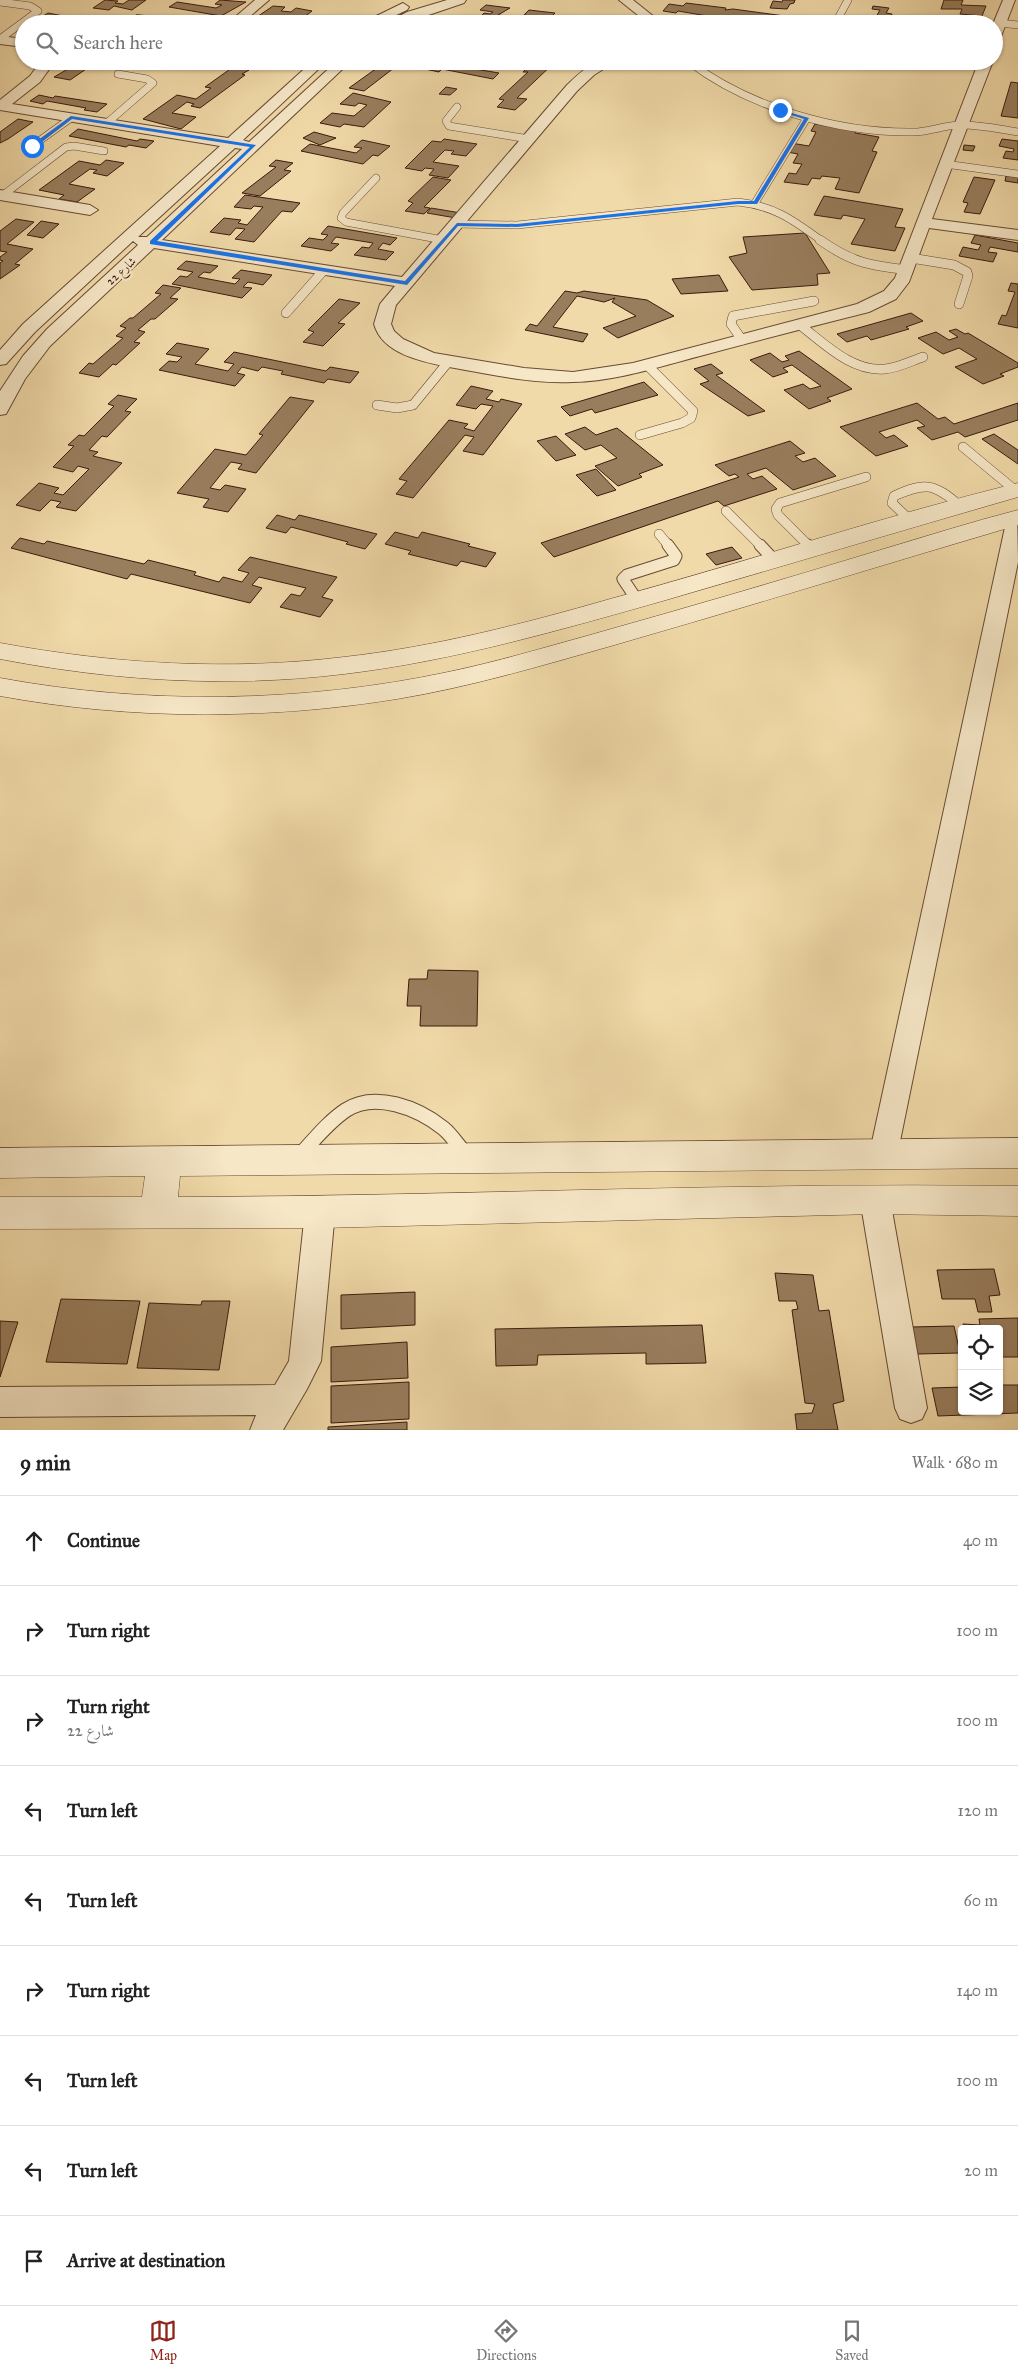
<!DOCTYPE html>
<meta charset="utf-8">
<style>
:root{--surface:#fff;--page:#f2f2f2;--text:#222;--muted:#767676;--line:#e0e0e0;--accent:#8f2418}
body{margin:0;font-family:"IM FELL Great Primer",Amiri,serif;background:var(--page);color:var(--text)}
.controls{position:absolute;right:15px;bottom:15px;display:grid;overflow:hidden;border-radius:5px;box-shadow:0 1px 4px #0004}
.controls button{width:45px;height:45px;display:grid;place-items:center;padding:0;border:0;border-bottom:1px solid var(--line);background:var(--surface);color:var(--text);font:25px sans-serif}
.stop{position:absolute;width:15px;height:15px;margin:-11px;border:4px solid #1a73e8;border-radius:50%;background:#fff}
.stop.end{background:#1a73e8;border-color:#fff;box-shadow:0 1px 5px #0008}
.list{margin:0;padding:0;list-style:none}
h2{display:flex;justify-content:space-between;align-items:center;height:65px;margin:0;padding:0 20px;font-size:21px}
h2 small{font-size:16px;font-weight:400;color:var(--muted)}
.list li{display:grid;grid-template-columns:32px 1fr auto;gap:15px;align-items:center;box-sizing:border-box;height:90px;padding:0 20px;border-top:1px solid var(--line)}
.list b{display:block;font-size:19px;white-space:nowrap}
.list p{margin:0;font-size:16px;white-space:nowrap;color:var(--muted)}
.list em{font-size:16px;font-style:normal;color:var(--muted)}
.icon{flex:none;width:28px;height:28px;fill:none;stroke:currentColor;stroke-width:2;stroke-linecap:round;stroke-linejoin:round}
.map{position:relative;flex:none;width:1018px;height:1430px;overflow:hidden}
.search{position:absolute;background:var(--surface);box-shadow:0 1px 4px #0004;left:15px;right:15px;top:15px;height:55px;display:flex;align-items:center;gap:12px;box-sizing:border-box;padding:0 18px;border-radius:28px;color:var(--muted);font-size:19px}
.sheet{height:875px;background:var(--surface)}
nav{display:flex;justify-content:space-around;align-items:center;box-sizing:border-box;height:70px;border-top:1px solid var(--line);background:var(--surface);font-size:14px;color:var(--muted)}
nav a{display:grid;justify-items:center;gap:2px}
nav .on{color:var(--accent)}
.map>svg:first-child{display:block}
.building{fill:#997e5e;stroke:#3a1a0d}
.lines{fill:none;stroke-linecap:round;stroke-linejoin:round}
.service-far3-casing{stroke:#684a34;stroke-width:8}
.service-far2-casing{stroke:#684a34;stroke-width:10}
.service-far1-casing{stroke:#684a34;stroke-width:13}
.service-casing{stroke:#684a34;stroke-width:16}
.minor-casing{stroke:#684a34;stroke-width:2}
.tertiary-casing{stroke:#684a34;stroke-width:1}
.service-far3{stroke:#f6e7c7;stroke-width:7}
.service-far2{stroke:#f6e7c7;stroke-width:9}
.service-far1{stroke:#f6e7c7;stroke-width:11}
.service{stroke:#f6e7c7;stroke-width:14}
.minor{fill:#f6e7c7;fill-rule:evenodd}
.tertiary{fill:#f6e7c7;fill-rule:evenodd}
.route{fill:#1a73e8}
.labels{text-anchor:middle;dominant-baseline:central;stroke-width:4.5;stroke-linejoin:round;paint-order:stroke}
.far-street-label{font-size:12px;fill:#3a1a0d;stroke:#f6e7c7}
</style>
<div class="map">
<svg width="1018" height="1430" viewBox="0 0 1018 1430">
<rect width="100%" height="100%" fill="#f1daa9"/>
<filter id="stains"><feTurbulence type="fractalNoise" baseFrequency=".004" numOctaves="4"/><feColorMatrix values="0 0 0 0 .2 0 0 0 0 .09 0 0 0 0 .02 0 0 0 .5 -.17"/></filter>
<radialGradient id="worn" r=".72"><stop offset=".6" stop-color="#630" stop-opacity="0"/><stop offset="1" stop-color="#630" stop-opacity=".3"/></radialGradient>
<path class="building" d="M105,0L118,1L115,3L123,4L129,0H146L132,10L114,6L109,10L93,8Z
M220,0L246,2L221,16L169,7L177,2L216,8L222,5L215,4Z
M783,0H795L794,3L790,4L787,9L770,8L773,1L782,2Z
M944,0H963L961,5L986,6L982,16L960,14L962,9H941Z
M686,3L726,8L725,10L733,9L814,20L811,24H772L773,22L749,19L731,18V20L678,11L676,13L663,11L669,4L683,6Z
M486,5L510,8L498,15L529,19L532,16L524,15L529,10L555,13L549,19L536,18L534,20L541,21L539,24L478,19L484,13L490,14L493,12L480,10Z
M273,6L285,7L281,11L291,12L296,8L312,11L295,24H277L285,18L277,17L268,24L251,21Z
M873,6L889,8L886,13L892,14L887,24H872L880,10L872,9Z
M48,13L94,22L59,24L37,20Z
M577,20L601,24H572Z
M82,61H98L70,80L54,77Z
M378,61H403L364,91L349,88L377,68L372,67Z
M535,61H556L517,98L527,99L515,110L497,107L504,100L499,99L528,72H523Z
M433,62L499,73L493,79L442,69L439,72L425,69Z
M233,67L249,70L242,74L245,75L200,108L191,106L194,104L187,102L172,113L196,117L181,129L143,119L177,95L196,99L211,88L205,87Z
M1011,82L1018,83V118L1001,116Z
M446,87L457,89L450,95L439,94Z
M353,93L391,102L364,127L344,124L340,127L320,123L332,113L354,116L367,105L359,103L355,106L340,104Z
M39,95L53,98L55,96L107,104L97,112L84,110L86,108L47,101L43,104L30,101Z
M18,119L33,122L8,139L0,143V132Z
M815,124L857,129L855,133L879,137L872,151L877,152L859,193L835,189L840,178L822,176L820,179L812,178L808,185L784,182L789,173L796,174L802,164L793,163L798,154L787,152L791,143L809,146L816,132L811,131Z
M78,129L137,141L140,139L154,141L146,148L129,145L126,147L69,136Z
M314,132L336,138L320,145L303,138Z
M444,139L477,144L466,156L451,154L454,151L445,150L433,162L459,166L448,178L429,175L434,169L425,168L422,171L405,168L432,141L441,142Z
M1002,139L1018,141V160L1003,158L1006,151L1013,152L1014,149L999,146Z
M362,140L390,146L378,156L373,155L363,164L301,151L310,144L356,153L362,148L354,147Z
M964,145L975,146L973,151L963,150Z
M106,160L124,163L107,176L93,173L97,170L90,169L69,184L95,189L77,202L59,199L64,195L39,190L79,161L100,165Z
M276,160L293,163L284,170L291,171L260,196L242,193L276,167L269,166Z
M1006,176L1018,177V183L1005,181Z
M433,177L451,180L424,207L430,208L424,214L405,211L413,203L408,201Z
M974,177L995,180L980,214L964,212L968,203L963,202Z
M245,195L300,203L292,212L282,211L254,242L235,239L245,229L236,228L230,235L210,232L224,218L241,220L238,223L247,225L263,207L254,206L251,209L234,207Z
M824,196L903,209L895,227L905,228L895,251L851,244L865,219L843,215L841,219L814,215Z
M431,208L461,213L456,218L427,213Z
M16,219L34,222L7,244L33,249L15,264L20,265L0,279V263L3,261L0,260V257L7,252L0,251V231Z
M41,221L59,224L43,238L27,235Z
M328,226L397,238L390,245L383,243L378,249L394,252L386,260L354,255L362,247L369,248L373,243L336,237L331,243L339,244L331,251L301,246L309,238L323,240L328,235L321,234Z
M805,233L830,273L817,274L818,285L752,290L729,257L747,253L743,237Z
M975,235L1018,243V252L990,247L988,252L997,253L993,262L959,256L963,247L978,250L981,245L971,243Z
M186,261L218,266L210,273L204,272L198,277L235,284L240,279L232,278L241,270L272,275L263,285L248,282L243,287L252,288L242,298L172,284L180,276L187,277L193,272L177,269Z
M719,275L728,291L681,294L672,279Z
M1011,283L1018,284V328L998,324L1002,315L1006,316L1015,292L1008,291Z
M163,285L181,288L170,298L178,299L155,319H151L138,330L145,332L134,342L140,343L116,365L113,364L99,377L79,373L89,363L93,364L123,338L116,336L126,328L120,326L130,318H133L161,294L155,293Z
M565,291L577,293L584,291L647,300L674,316L618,338L603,328L636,316L612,302L615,298L604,302L577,296L553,327L588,334L583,342L525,330L530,324L537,326Z
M339,299L360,303L338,323L345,324L323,346L303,342L314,332L308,330Z
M911,313L923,321L906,327L909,329L871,340L867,336L847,342L837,334Z
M956,329L965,334L968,333L1018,363V367L1000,374L1004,376L983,384L955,367L977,359L959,348L943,354L918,338L936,332L949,340L958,337L949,331Z
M177,343L209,349L195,364L228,371L234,364L224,362L234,352L326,371L330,367L359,372L350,383L328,379L324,383L281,374L283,371L262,367L258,371L242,367L237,373L245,375L235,386L159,370L169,361L177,362L182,357L166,354Z
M799,351L852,389L827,398L831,401L809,409L784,390L803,384L810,389L821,386L792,365L783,368L788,372L773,377L750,360L770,353L782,362L789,360L785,356Z
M711,364L723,373L716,375L765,411L748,416L700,384L709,381L694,369Z
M644,382L658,395L595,413L592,409L570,416L561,407Z
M471,386L493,391L486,399L499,402L501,399L522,404L483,455L463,451L474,437L465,435L413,498L396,494L407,481L399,479L449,420L468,424L464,428L474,431L493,406L481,404L476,409L456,405Z
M118,395L137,399L125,411L131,412L107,437L102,436L89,450L98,452L93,456L122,463L76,511L56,507L61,502L51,500L40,511L16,505L39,483L59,488L54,493L63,495L89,469L78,466L73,472L53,467L74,446L68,445L79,435L84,436L114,406L108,404Z
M290,397L314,401L256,473L238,469L242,464L231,462L210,488L220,490L225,485L246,489L228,512L203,507L209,499L177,493L215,449L246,455L263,435L259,434Z
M917,403L938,419L945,417L954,424L1018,403V420L965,437L958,432L932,440L917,428L925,426L917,420L879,432L886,438L894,435L908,446L876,456L840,427Z
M585,427L596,435L617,428L663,465L639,474L642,477L618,486L595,466L617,458L601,445L585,450L565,434Z
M994,434L1018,450V464L982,439Z
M556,436L576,455L556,461L537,441Z
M790,441L805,453L795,456L803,462L815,458L836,476L793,490L766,468L747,474L753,479L762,476L777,489L724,506L718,501L554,557L541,543L739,477L735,474L729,476L715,465Z
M596,469L616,490L597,496L576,475Z
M277,515L295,520L299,515L377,534L365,549L346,544L348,542L291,527L286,533L266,528Z
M395,532L418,538L422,532L470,544L468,546L496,553L486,567L461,561L457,566L408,554L411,551L385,544Z
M20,538L44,544L47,541L144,564L148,560L196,572L194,575L219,582L223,577L242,582L249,573L238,570L250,557L337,577L322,597L333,600L320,617L280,607L291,594L300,596L306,588L259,577L252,585L262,588L250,603L131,574L127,579L11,548Z
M732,547L742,558L716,565L706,554Z
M428,970L478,971L477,1026H420L421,1006H407L409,979H427Z
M994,1269L1000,1295L989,1296L992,1312H978L975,1299H942L937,1270Z
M775,1273L813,1275L819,1311L829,1310L844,1401L833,1404L838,1430H797L795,1414L812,1413L815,1404L805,1403L792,1310L798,1309L796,1301H779Z
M415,1292V1325L341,1329V1295Z
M61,1299L140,1301L127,1364L46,1362Z
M202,1301H230L219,1370L137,1368L149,1303L201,1305Z
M1018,1318V1357H999V1329H964L963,1324L980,1325L979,1319Z
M0,1321L18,1322L0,1377Z
M702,1325L706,1363L646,1364V1353L538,1355L537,1365L496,1366L495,1329Z
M954,1326L960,1353L917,1354L911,1327Z
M407,1342L408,1378L331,1382V1347Z
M409,1382V1419L331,1423V1386Z
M999,1385H1018V1413L938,1416L932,1388L962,1387V1411H999Z
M407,1422V1430H328V1427Z"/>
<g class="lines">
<defs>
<path id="service-far3" d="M0,2L30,6L38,11L0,39
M938,19L973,24
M1000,23L1018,25
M835,24L848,0
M688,61C748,107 837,133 913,132C928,132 942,126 958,125C978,124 998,129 1018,132
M457,107L446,121L449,126L529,139
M107,123L153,83L147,79L118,74
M32,146L71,118
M945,164L1018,174
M376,178L343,213L341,218L346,222L443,240
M2,196L66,147L74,146L104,151
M755,203L807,118
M457,224L517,225L738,202C775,206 793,220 822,241"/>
<path id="service-far2" d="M441,240H443
M820,240C853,263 868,265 907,270
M911,258L954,265L967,272L968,276L959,304
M286,313L324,270
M800,325C825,344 852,372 885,369C898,368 911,361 923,357
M742,340L731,324L733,316L814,301
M377,405L397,408L413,405L449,361
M640,435L682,423L691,418L693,411L647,365
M963,447L1016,491
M726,511L761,546
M910,520L892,503L894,496C925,482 934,483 960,506
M659,534L669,546
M809,546L778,515L776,509L780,503L866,477"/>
<path id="service-far1" d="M760,545L774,560
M808,545L812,549
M637,600L623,579L627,575L674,560L676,556L668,545"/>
<path id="service" d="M299,1156C314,1140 328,1122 346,1110C375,1091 418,1108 443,1128C452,1135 458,1146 466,1154"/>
<path id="minor" d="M255,0H269L241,24H227Z
M447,0H466L464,3L402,24H385L407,12Z
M619,0H633L663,24H649Z
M1003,0H1015L1000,39L994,43L993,24Z
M403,3L409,7L407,10L377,24H360Z
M137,15L173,20L179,24H124Z
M0,36L24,39V47L0,44Z
M41,61H55L40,82L12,104L228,138L313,61H327L243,140L249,142L337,61H351L162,240L402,277L567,85C585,68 591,61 616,61L594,75L577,91L396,305L391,324L394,331L403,339L434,353L524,368L573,372L633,363L857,304L884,291L895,278L979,61H993L932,219L1018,230V240L929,228L909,282L896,299L869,312C813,326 756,341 700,356C658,367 617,381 573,382C532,384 490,374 449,367C423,362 382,354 374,324L380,304L395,286L154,248L50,346L25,379L6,414L0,415V391L23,356L47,329L138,245L133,241L35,332L6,364L0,365V350L23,324L220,146L0,110V100L30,76ZM235,148L242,149L147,237H138Z
M0,190L90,205L98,210L90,215L0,200Z
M1017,512L1018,562L897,1156L893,1165L883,1168L873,1165L869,1156L1007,518L1010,514Z
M875,1186L885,1190L890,1199L927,1408L922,1419L911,1423L900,1419L895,1408L860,1199L865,1190Z
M320,1199L330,1203L335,1212L321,1361L307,1389L283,1430H250L256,1415L0,1417V1387L275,1385L289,1361L305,1212L310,1203Z"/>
<path id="tertiary" d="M1018,483V497C900,531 783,566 666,600C560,630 453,661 344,674C229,688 114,681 0,659V643C114,664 229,671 344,657C434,647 523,624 610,599C746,562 881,517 1018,483Z
M1018,510V525C882,565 747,607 611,646C540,666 470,687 397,699C267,720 130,720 0,696V678C146,705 303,703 448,672C496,662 543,648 590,635C686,608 782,580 877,551C924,537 971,522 1018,510Z
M1018,1138V1168L180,1176L178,1197C458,1196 738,1182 1018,1186V1216L875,1214L320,1228L0,1229V1197H142L145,1176L0,1178V1148Z"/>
</defs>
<use href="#service-far3" class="service-far3-casing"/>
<use href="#service-far2" class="service-far2-casing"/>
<use href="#service-far1" class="service-far1-casing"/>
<use href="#service" class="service-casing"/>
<use href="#minor" class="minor-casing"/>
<use href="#tertiary" class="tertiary-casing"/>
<use href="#service-far3" class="service-far3"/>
<use href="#service-far2" class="service-far2"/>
<use href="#service-far1" class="service-far1"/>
<use href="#service" class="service"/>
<use href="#minor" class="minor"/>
<use href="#tertiary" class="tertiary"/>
</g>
<path class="route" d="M778,109L809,118L757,204H738L517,227L458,226L407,285L150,244V241L250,147L72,119L34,148L30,146L71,116L256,145L157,241L405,281L457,223L517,224L738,201H754L804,119L778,111Z"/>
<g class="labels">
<g class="far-street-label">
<text transform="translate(121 271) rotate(-42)">شارع 22</text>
</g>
</g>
<rect width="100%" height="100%" filter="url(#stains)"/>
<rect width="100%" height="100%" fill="url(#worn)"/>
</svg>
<div class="controls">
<button><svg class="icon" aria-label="locate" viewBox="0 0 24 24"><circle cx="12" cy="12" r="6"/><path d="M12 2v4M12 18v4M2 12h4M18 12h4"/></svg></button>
<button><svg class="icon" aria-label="layers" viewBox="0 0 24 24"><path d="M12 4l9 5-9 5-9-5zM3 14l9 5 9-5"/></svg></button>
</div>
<div class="stop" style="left:32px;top:146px"></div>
<div class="stop end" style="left:780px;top:110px"></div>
<div class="search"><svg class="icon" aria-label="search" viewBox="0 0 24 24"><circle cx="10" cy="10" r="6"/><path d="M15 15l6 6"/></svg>Search here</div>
</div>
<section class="sheet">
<h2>9 min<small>Walk · 680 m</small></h2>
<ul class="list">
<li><svg class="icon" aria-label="ahead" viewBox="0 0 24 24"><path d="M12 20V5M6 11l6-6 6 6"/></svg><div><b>Continue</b></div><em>40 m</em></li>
<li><svg class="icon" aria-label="right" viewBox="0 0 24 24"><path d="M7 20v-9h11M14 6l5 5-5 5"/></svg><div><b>Turn right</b></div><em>100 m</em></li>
<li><svg class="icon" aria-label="right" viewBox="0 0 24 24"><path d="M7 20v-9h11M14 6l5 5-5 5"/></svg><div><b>Turn right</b><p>شارع 22</p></div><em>100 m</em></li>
<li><svg class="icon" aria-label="left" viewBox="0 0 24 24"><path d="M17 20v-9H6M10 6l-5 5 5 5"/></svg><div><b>Turn left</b></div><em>120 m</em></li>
<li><svg class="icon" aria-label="left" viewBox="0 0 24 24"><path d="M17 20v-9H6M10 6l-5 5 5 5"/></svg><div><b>Turn left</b></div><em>60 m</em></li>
<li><svg class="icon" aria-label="right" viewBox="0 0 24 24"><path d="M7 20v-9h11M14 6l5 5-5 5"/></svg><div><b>Turn right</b></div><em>140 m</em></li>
<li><svg class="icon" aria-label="left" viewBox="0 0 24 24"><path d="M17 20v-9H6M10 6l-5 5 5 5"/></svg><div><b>Turn left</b></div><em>100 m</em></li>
<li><svg class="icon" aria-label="left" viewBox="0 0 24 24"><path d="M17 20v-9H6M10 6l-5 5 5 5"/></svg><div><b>Turn left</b></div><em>20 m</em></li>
<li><svg class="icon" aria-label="arrive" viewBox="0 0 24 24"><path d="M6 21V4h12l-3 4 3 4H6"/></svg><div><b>Arrive at destination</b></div></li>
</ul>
</section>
<nav>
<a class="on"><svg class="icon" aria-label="map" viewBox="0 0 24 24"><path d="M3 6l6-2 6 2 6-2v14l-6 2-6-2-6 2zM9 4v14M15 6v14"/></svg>Map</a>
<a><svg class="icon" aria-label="directions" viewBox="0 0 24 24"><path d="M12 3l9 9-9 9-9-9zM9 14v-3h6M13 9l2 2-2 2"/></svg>Directions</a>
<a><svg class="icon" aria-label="saved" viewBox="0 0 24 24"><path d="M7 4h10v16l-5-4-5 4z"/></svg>Saved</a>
</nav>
